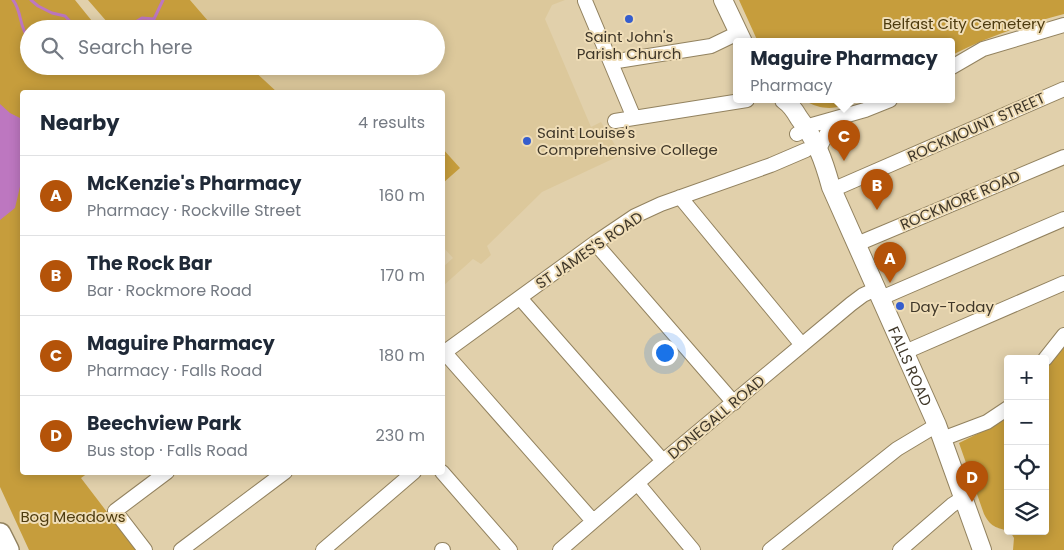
<!DOCTYPE html>
<meta charset="utf-8">
<style>
:root{--surface:#fff;--page:#f2f2f3;--text:#1f2937;--muted:#747a83;--line:#e0e1e3;--accent:#b45309}
body{margin:0;font-family:Poppins,sans-serif;background:var(--page);color:var(--text)}
.controls{position:absolute;right:15px;bottom:15px;display:grid;overflow:hidden;border-radius:5px;box-shadow:0 2px 12px #0003}
.controls button{width:45px;height:45px;display:grid;place-items:center;padding:0;border:0;border-bottom:1px solid var(--line);background:var(--surface);color:var(--text);font:25px sans-serif}
.you{position:absolute;left:664px;top:352px;width:18px;height:18px;margin:-12px;border:4px solid #fff;border-radius:50%;background:#1a73e8;box-shadow:0 0 0 8px #1a73e833}
.badge{display:grid;place-items:center;width:32px;height:32px;border-radius:50%;background:var(--accent);color:#fff;font-size:16px;font-weight:700}
.pin{position:absolute;translate:-50% -41px;filter:drop-shadow(0 1px 2px #0008)}
.pin::after{content:'';position:absolute;top:26px;width:18px;height:15px;background:inherit;clip-path:polygon(0 0,100% 0,50% 100%)}
.popup{position:absolute;left:733px;top:38px;width:222px;height:65px;box-sizing:border-box;display:grid;place-content:center;border-radius:5px;background:var(--surface);filter:drop-shadow(0 1px 4px #0005);font-size:16px;white-space:nowrap;color:var(--muted)}
.popup b{font-size:19px;color:var(--text)}
.popup::after{content:'';position:absolute;left:50%;top:100%;margin-left:-10px;border:10px solid transparent;border-top-color:var(--surface)}
.list{margin:0;padding:0;list-style:none}
h2{display:flex;justify-content:space-between;align-items:center;height:65px;margin:0;padding:0 20px;font-size:21px}
h2 small{font-size:16px;font-weight:400;color:var(--muted)}
.list li{display:grid;grid-template-columns:32px 1fr auto;gap:15px;align-items:center;box-sizing:border-box;height:80px;padding:0 20px;border-top:1px solid var(--line)}
.list b{display:block;font-size:19px;white-space:nowrap}
.list p{margin:0;font-size:16px;white-space:nowrap;color:var(--muted)}
.list em{font-size:16px;font-style:normal;color:var(--muted)}
.icon{flex:none;width:28px;height:28px;fill:none;stroke:currentColor;stroke-width:2;stroke-linecap:round;stroke-linejoin:round}
.map{position:relative;flex:none;width:1064px;height:550px;overflow:hidden}
.search{position:absolute;background:var(--surface);box-shadow:0 2px 12px #0003;left:20px;top:20px;width:425px;height:55px;display:flex;align-items:center;gap:12px;box-sizing:border-box;padding:0 18px;border-radius:28px;color:var(--muted);font-size:19px}
.panel{position:absolute;background:var(--surface);box-shadow:0 2px 12px #0003;left:20px;top:90px;width:425px;height:385px;border-radius:5px}
.map>svg:first-child{display:block}
.built{fill:#dcc89b}
.green{fill:#c69d3c}
.water{fill:#bd77c0}
.lines{fill:none;stroke-linecap:round;stroke-linejoin:round}
.stream{stroke:#bd77c0;stroke-width:3}
.minor-casing{stroke:#92825f;stroke-width:16}
.major-casing{stroke:#92825f;stroke-width:20}
.highway-casing{stroke:#92825f;stroke-width:24}
.minor{stroke:#fff;stroke-width:14}
.major{stroke:#fff;stroke-width:18}
.highway{stroke:#fff;stroke-width:21}
.poi-dot{fill:#355dcd;stroke:#efddb7;stroke-width:2}
.labels{text-anchor:middle;dominant-baseline:central;stroke-width:4;stroke-linejoin:round;paint-order:stroke}
.park-label{font-size:15px;fill:#4d3b0f;stroke:#efddb7}
.poi-label{font-size:15px;fill:#3f3729;stroke:#efddb7;text-anchor:start}
.street-label{font-size:15px;fill:#3f3729;stroke:#efddb7}
</style>
<div class="map">
<svg width="1064" height="550" viewBox="0 0 1064 550">
<rect width="100%" height="100%" fill="#e1d0ab"/>
<path class="built" d="M190,0H565L552,5L545,19L591,127L601,122L621,155L542,192L487,246L491,255L481,264L473,259L443,286V267L453,258L443,247L442,92H277L249,66H436V29H215Z"/>
<path class="green" d="M0,0H75L96,26L108,23L88,0H190L215,29H29V66H249L277,92H22V472L88,473L81,478L136,550H29L0,487Z
M739,0H1064V14C1025,24 987,37 952,55V42H758Z
M803,100H859C837,109 825,112 803,100Z
M442,148L460,168L443,183H442Z
M1064,343V550H1013L1014,538L1011,533C998,526 992,530 984,514L959,443L989,428L1008,414V531H1045V369Z"/>
<path class="water" d="M0,104L10,113L22,119V178L15,208L0,220Z"/>
<g class="lines">
<path class="stream" d="M13,0C22,11 19,28 29,39
M31,0L38,6L52,13L65,16L77,29
M124,29L142,18L154,19
M153,29L154,19L163,0
M76,66C84,72 93,69 102,66"/>
<defs>
<path id="minor" d="M585,1L634,118
M611,62L711,46L738,33
M952,67L983,49L1064,25
M615,121L747,100
M797,134L812,125L865,110L890,100
M819,149L827,133L841,117
M832,190L1064,89
M680,197L802,345
M595,243L734,403
M857,244L1064,157
M520,298L663,461
M881,298L1064,219
M905,352L1064,283
M445,353L593,521
M442,354L595,243L635,216L661,204L771,165L806,150
M1045,359L1064,335
M942,439L987,422L1008,408
M442,472L510,550
M638,484L693,550
M145,550L115,511L167,472
M181,550L285,472
M323,550L414,472
M442,550H443
M560,550L663,461L851,304L863,295L876,289
M770,550L897,449L937,425
M900,550L952,505L963,498"/>
<g id="major">
<path d="M723,0L743,42"/>
<path id="s1" d="M784,100C790,104 795,111 799,118C817,142 823,158 831,187L937,425L982,550"/>
</g>
<path id="highway" d="M0,534L8,550"/>
</defs>
<use href="#minor" class="minor-casing"/>
<use href="#major" class="major-casing"/>
<use href="#highway" class="highway-casing"/>
<use href="#minor" class="minor"/>
<use href="#major" class="major"/>
<use href="#highway" class="highway"/>
</g>
<g class="poi-dot">
<circle cx="629" cy="19" r="5"/>
<circle cx="527" cy="141" r="5"/>
<circle cx="900" cy="306" r="5"/>
</g>
<g class="labels">
<g class="park-label">
<text x="964" y="23">Belfast City Cemetery</text>
<text x="73" y="516">Bog Meadows</text>
</g>
<g class="poi-label">
<text x="629" y="36" text-anchor="middle">Saint John's<tspan x="629" dy="17">Parish Church</tspan></text>
<text x="537" y="132">Saint Louise's<tspan x="537" dy="17">Comprehensive College</tspan></text>
<text x="910" y="306">Day-Today</text>
</g>
<g class="street-label">
<text transform="translate(976 127) rotate(-24)">ROCKMOUNT STREET</text>
<text transform="translate(960 200) rotate(-23)">ROCKMORE ROAD</text>
<text transform="translate(589 250) rotate(-34)">ST JAMES'S ROAD</text>
<text stroke="none"><textPath href="#s1" startOffset="296">FALLS ROAD</textPath></text>
<text transform="translate(716 417) rotate(-40)">DONEGALL ROAD</text>
</g>
</g>
</svg>
<div class="controls">
<button>+</button>
<button>−</button>
<button><svg class="icon" aria-label="locate" viewBox="0 0 24 24"><circle cx="12" cy="12" r="6"/><path d="M12 2v4M12 18v4M2 12h4M18 12h4"/></svg></button>
<button><svg class="icon" aria-label="layers" viewBox="0 0 24 24"><path d="M12 4l9 5-9 5-9-5zM3 14l9 5 9-5"/></svg></button>
</div>
<div class="you"></div>
<div class="pin badge" style="left:890px;top:283px">A</div>
<div class="pin badge" style="left:877px;top:210px">B</div>
<div class="pin badge" style="left:844px;top:161px">C</div>
<div class="popup"><b>Maguire Pharmacy</b>Pharmacy</div>
<div class="pin badge" style="left:972px;top:502px">D</div>
<div class="search"><svg class="icon" aria-label="search" viewBox="0 0 24 24"><circle cx="10" cy="10" r="6"/><path d="M15 15l6 6"/></svg>Search here</div>
<section class="panel">
<h2>Nearby<small>4 results</small></h2>
<ul class="list">
<li><span class="badge">A</span><div><b>McKenzie's Pharmacy</b><p>Pharmacy · Rockville Street</p></div><em>160 m</em></li>
<li><span class="badge">B</span><div><b>The Rock Bar</b><p>Bar · Rockmore Road</p></div><em>170 m</em></li>
<li><span class="badge">C</span><div><b>Maguire Pharmacy</b><p>Pharmacy · Falls Road</p></div><em>180 m</em></li>
<li><span class="badge">D</span><div><b>Beechview Park</b><p>Bus stop · Falls Road</p></div><em>230 m</em></li>
</ul>
</section>
</div>
